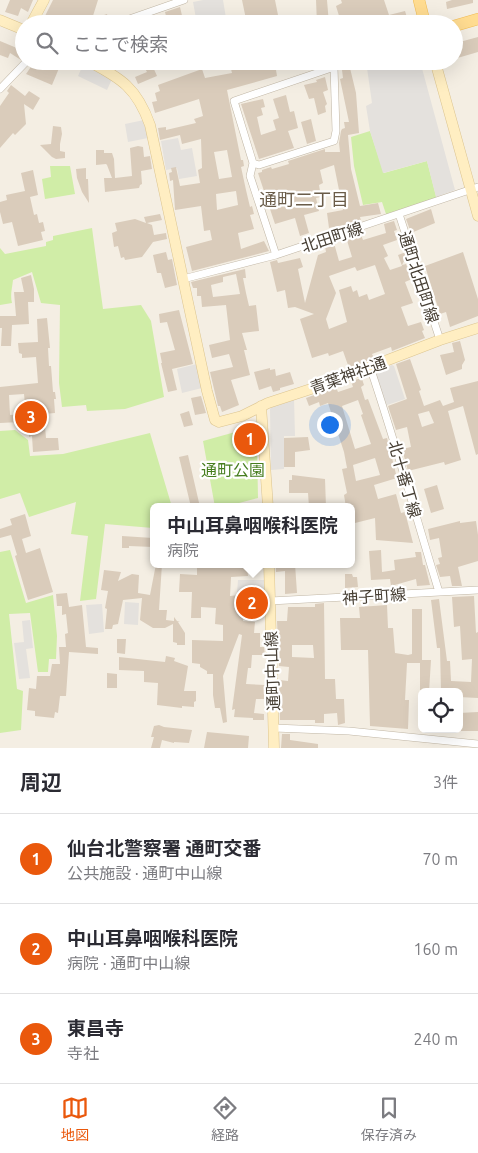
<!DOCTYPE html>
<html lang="ja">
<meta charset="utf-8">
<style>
:root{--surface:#fff;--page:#f7f7f7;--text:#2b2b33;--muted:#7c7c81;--line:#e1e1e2;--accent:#ea580c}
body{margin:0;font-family:Ubuntu,"Noto Sans JP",sans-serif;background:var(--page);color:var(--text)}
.controls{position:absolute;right:15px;bottom:15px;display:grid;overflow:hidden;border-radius:8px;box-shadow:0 5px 20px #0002}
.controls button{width:45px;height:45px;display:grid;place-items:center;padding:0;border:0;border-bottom:1px solid var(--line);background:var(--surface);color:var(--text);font:25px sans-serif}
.you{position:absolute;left:329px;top:424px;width:18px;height:18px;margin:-12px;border:4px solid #fff;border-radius:50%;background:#1a73e8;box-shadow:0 0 0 8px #1a73e833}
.badge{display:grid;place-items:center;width:32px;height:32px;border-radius:50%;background:var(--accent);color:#fff;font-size:16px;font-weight:700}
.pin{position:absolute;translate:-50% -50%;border:2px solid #fff;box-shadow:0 1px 5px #0006}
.popup{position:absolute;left:150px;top:503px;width:205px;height:65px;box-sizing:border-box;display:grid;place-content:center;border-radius:8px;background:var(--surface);filter:drop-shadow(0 1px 4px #0005);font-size:16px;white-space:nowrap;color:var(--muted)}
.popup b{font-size:19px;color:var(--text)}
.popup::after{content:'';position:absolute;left:50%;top:100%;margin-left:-10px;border:10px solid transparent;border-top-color:var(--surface)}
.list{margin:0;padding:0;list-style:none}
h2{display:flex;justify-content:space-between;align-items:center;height:65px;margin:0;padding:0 20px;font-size:21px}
h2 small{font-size:16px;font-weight:400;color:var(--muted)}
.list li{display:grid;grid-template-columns:32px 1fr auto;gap:15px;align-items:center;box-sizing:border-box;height:90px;padding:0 20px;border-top:1px solid var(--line)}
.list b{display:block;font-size:19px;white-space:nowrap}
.list p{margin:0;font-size:16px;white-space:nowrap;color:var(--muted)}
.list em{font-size:16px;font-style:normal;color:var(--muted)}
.icon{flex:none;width:28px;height:28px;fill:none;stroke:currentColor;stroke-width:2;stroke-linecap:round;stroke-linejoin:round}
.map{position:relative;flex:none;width:478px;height:748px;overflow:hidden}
.search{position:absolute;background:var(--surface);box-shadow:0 5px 20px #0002;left:15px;right:15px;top:15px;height:55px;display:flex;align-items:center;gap:12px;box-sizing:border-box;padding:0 18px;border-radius:28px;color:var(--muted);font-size:19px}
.sheet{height:335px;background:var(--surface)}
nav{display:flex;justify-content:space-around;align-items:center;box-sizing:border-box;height:70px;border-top:1px solid var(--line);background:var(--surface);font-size:14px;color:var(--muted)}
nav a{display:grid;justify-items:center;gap:2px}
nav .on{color:var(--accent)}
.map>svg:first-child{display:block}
.green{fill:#d0eda7}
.parking{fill:#e4e1dd}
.building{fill:#daccbb;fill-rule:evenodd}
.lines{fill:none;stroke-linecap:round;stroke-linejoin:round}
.street-casing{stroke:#c0b6a5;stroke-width:8}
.secondary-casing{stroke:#dcc590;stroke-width:11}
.primary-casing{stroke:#f1bc54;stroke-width:12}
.street{stroke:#fff;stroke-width:7}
.secondary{stroke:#ffeec2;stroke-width:10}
.primary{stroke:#ffdc91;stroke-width:11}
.labels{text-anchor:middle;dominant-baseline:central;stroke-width:4.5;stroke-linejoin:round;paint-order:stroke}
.street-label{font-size:16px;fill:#463e33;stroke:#fff}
.park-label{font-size:16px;fill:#477e20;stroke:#fff}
.neighbourhood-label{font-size:18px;fill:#6a5c49;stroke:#fff}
</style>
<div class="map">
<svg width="478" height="748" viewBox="0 0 478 748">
<rect width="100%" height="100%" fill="#f4eee3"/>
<path class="green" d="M370,131L384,173L427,161L437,200L387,217L382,202L363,205L354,166L351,137Z
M50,166H70L75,194L45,199L42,179L51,177Z
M92,228L103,309L141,305L151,321L164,397L125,409L87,411L86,405L62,407L59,383L60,305L41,303L32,272L13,280C12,289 10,295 12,303L0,305V248L5,254L46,246V242L53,240V236Z
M246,429L247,446H257L258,498L224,507H215L203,441Z
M15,430L28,440L30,456L63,454L150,433L172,507H153V528L105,524L96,599L80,601L88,536L71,534L76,502L29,517L20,493L0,499V431Z
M10,550L26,603L53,595L57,636L56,659H49L48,672H38L30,613L9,614L17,689L23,691L21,730L0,733V552Z"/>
<path class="parking" d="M203,0H223L227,24H197L193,2Z
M366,61H420L455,190L436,197L427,161L383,173L370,131L366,106L372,103Z
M83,65L112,79L107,90L78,76Z
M144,120L148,138L128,142L125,124Z
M178,138L181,150L192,148L197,176L179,179L177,168L166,170L161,141Z
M197,364L202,388L182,393L177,369Z
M392,365L394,366L405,399L384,406L374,372Z
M294,398L295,436H284V469L271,470L270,409L271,407Z
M238,580H265V593H237Z
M125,602L139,603L138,625L124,624Z
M102,604L104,632L89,634L86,605Z
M30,620L33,648L26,649L30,678L19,679L14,643L24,642L22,621Z"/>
<path class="building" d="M10,0H33L28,12L21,8L18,16L5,12Z
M53,0H98L92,19L107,14L109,21L102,24H80L68,19L66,24H52L43,20Z
M242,0H275L279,20L296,17L297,24H247Z
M316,0H327L329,24H317Z
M341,0H384L389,15L405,11L409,24H361L360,17L340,19L336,6L342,3Z
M452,0H473V3L447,9L446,2Z
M180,7L184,24H168L165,12Z
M478,37V52L454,59L456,43Z
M0,41L24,51V57L21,60L10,53L8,58L0,55Z
M35,61H62L52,85L26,74Z
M141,61H168V63L153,67L157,76L138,84L135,77L147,72Z
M229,61H293L276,70L277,76L227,90L241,160H243L244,166L241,167L246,190L250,207L252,206L254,214L250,215L254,229L238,233L241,249L264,241L269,251L192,271L186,247L212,240L210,230L204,231L201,206L175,210L173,180L170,181L169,173L172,172L171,168L176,167L180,186L200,183L198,170L202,168L201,139L182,144L180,135L160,140L158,128L166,127V130L196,123L194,119L203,116L199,99L155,113L152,102L157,101L155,93L160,91L158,85L202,69L205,78L232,73ZM227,150L232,177L219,179L214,152ZM236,191L238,205L217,210L216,194Z
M350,68L356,93L359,133L348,135L351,169L360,206L378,203L381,214L360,217L361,221L343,227V225L329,228L327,213L343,210L334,165L320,170L323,183L319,185L321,197L316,198L319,211L304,215L309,233L300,236L295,218L275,224L258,173L262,172V170L271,167L272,169L289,164L288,161L325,149V152H340L339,143L341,131L342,129L345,128L344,122H349L340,79L343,78L342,70Z
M325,77L328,90L323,92L327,104L325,106L326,112L318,115L314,98L309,99L304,85L317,82L316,80Z
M11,85L25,96L29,91L40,98L33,110L24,104L26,124L15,135L13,133L0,148V106L9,93L7,91Z
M286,95L290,112L294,111L298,128L288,131L294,148L259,159L241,104L263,99L265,107L261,108L263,115L257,117L261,135L276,130L273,120L279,118L273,99Z
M311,119L316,141L307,144L301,122Z
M53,126L61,127L62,134L60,144V151L65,152V158L56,159L52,157L40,145L51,144Z
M138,146L143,147L144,157L150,156L152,169L141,171L142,184L140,185L139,188L105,192L104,178H112L107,165L106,164L96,165V150H104V153H112L114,159L115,178L132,176L130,148Z
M86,168V179H88L89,203L82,192L77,178L76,169Z
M33,170L38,195L30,197L34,215L37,214L39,223L43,222L45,231L41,232L43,240L18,246L12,222L3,224L0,212V202L7,200L6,195L25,191L21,173Z
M431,209L435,223L411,233L406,219Z
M160,214L162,220L147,223L152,225L154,235L166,233L167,239L153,242L142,257L125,260L124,257L121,258L118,246L114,247L112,233L117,231L115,223L135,219L146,223L144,217Z
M394,221L397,230L394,231L397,240L383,245L388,256L384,258L390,270L402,266L398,255L406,252L407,255L402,265L406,264L412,279L405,282L413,303L401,307L408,326L421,322L424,330L422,331L425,338L392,351L391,347L372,354L374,358L349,368L343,351L329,356L328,353L312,358L300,319L314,314L295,307L288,308L285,290L277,292L270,262L277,260L278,263L300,258L303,267L298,269L305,303L318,255L326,252L325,246L334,243L339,261L352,257L346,237L360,232L363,240L386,233L384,224ZM375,265L385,294L369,300L367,294L359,297L357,290L353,292L351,286L339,290L347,322L329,329L326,319L336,293L329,276L355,267L357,271Z
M166,252L168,260L172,259L177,285L165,288L161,273H157L153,255Z
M463,252L478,299V316L450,327L446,312L440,314L425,266Z
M245,269L246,278H243L246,293L249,306L256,305L259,331L242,333L247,350H244L250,375L231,380L239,405L222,412L220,406H218L210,372L233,367L229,354L212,358L209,345L230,340L226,305L202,307L201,296H197V288H193L191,282ZM236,274L240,294L213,297L211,285L223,282V277Z
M31,275L34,289V302H28L29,324L12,325L11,346H1L2,328H0V316H16L14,292H24L21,278Z
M179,310L193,364L172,369L177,390L168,392L161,363H162L160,353L175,350L167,322L160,323L159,314Z
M47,318L50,348H48L49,366H51L53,392H55L56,399H54L55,413L44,414L46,438H58L59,450L33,452L32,436L29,437V433H25L24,430H20V422L0,423V387L38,383L36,357L22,358V354L19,353L18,343L38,342L37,319ZM24,394L26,414L10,415L9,395Z
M460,341L465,360L462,365V369L446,375L440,355L454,352L452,343Z
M410,359L421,390L419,391L424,406L440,400L443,406L454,402L450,388L478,381V454L476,455L463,406L448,411L461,460L445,465L444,462L408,471L402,449L411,447L407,427L396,430L388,406L407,399L396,364ZM429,411L434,423L422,427L418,414Z
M270,368V370L275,369L276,376L290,372L294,384L280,388V390L273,392L271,386L259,390L254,372Z
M358,379H362L364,385L361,387L365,400L368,399L383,439L387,438L397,478L374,485L378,499L396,494L401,513L405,512L413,543L376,540L375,518L351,524V507H346L344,495L347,493L342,469L347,468L344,452L328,403L320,406L319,402L309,406L306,398L336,387L338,392L353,387L351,381ZM358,400L363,414L361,415L371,444L355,449L342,406ZM375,458L380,475L356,481L353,465Z
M201,396L206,413L195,415L191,398Z
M189,411L193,425L184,427L180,414Z
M247,431L255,435L254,452H248Z
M308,437L310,450L295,452V467H284V438Z
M188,455L200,507H191L179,457Z
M292,475L325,479L326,507H309L308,493H289V480H292Z
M437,485L444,509L431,513L424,489Z
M25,514L31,536L22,539L26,553L40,548L53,592L28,600L15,556L17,555L11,535L0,538V529L12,525L10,519Z
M460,521V523L476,521L478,535V561L458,567L462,586H452L450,576L440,577L436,565L440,564L438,558L442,557L439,538L430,540L428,529Z
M122,536L153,538V547L129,546V548H122Z
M381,550L382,572L395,570L394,560L416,557L415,552H421L423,565H425L430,585L417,586L416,579L391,586L390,579L371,580L369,551Z
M156,564H162L159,610H167L166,620L174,621V617L177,621L180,622H178L185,633V645H177V643L173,642V624L165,628H153L140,620L142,598L123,600L118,624L113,625L112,629H105L107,609L105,608L108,591L101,590L104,570L121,572L118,581L132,574L139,575L138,593L150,595Z
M276,564H295L297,593L285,594V571L276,572Z
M225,565V566L247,565L248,576L231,577L230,596L239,595V606H244L243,621L255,622L254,633H260V647H264L265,655H252L251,668H248L246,684L265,685L264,699H256L254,713L264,714V720H253V718L234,717L235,709L232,710L242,635L239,634L223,676L227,722L223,723L220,708H215L213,695V674H207V671L200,667V664L192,663V640L223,641V625L215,624L216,608L201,607V618H191L192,592H179L180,574L197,575V567Z
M345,574H352L353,577H357L358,587L345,588Z
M67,593L69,607L82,605L86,647L98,648V654L69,652L66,696H60L58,713L55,712L54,718L35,716V711L27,710L29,688L36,689L37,676H50L52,664H60L59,647H66L65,634L68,633L66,614L62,615V606H57L56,594Z
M474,596L476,633L478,632V698L459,697V692H441L440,648H437L431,600L439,599L447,661H450L451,681L471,682L472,659L462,660L460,626L454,627L452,597Z
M324,603L325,679H335L336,699H344L345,723L338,725L337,713L324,714V723H315V720H280L279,680L288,681L289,667L279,666L277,621H287L288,607H315V604ZM292,645H313L314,658L292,657Z
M387,605L388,628H393L395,653L408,655L412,654V609H422V660H431L429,692H420V663H407L405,700H409L408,729L370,726L368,650H341L340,618H360L359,607Z
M117,639H126L125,654L117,653Z
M166,656L175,658L174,661L188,666L184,691H196V701L194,702V707L182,706V708L157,705L158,683L144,682V671L119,670V657L165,662Z
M107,673L117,674V688H107Z
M478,712V731H459V713Z
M159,725L164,727L192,730L189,743L174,742V743L162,740L160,748H151L154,737H151L154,726Z
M207,732L249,736L248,748H204Z
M282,734H290V740L318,744V748H281Z"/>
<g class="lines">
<defs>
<path id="street" d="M115,24L184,0
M0,89L27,61
M253,163L259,165L334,141L336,131L334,67
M399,214L440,340
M276,255L250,176L253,163L234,101L352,61
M183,279L276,255L478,187
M370,367C395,441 416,517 439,592
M270,601L478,590
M274,728L349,731L478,744"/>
<path id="secondary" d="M0,20L24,30
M31,24L44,0
M88,61C121,78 137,88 150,125L207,391L215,420L219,422L242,416L268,403L320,386L440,340L478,328
M435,61L478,216
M261,406L268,507
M269,564L274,748"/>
<path id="primary" d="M419,0L425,24
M454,26L478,19"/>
</defs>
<use href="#street" class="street-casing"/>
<use href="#secondary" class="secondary-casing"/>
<use href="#primary" class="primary-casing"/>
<use href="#street" class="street"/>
<use href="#secondary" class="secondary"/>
<use href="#primary" class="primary"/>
</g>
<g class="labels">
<g class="street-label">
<text transform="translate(332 237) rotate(-18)">北田町線</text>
<text transform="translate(419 277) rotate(72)">通町北田町線</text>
<text transform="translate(348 375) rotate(-20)">青葉神社通</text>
<text transform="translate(405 479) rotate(74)">北十番丁線</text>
<text transform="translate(374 596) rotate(-4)">神子町線</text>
<text transform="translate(272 671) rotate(-92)">通町中山線</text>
</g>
<g class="park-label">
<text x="233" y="470">通町公園</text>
</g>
<g class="neighbourhood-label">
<text x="304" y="199">通町二丁目</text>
</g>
</g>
</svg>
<div class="controls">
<button><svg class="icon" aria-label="locate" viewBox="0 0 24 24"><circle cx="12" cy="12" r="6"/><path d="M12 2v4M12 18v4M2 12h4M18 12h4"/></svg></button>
</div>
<div class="you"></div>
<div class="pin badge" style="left:250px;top:439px">1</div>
<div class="pin badge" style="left:252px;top:603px">2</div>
<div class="popup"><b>中山耳鼻咽喉科医院</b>病院</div>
<div class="pin badge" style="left:31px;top:417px">3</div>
<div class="search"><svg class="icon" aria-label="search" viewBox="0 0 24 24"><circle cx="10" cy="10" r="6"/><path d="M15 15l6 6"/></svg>ここで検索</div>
</div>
<section class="sheet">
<h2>周辺<small>3件</small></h2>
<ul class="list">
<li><span class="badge">1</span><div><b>仙台北警察署 通町交番</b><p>公共施設 · 通町中山線</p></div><em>70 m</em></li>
<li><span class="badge">2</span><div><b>中山耳鼻咽喉科医院</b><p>病院 · 通町中山線</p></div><em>160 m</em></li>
<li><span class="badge">3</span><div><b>東昌寺</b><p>寺社</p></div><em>240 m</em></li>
</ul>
</section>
<nav>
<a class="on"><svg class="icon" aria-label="map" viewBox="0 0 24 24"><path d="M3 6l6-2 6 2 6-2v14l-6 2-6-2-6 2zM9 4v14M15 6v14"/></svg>地図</a>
<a><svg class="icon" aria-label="directions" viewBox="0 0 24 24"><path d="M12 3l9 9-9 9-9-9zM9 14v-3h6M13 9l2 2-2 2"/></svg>経路</a>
<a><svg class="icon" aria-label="saved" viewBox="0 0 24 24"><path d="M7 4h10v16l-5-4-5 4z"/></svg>保存済み</a>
</nav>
